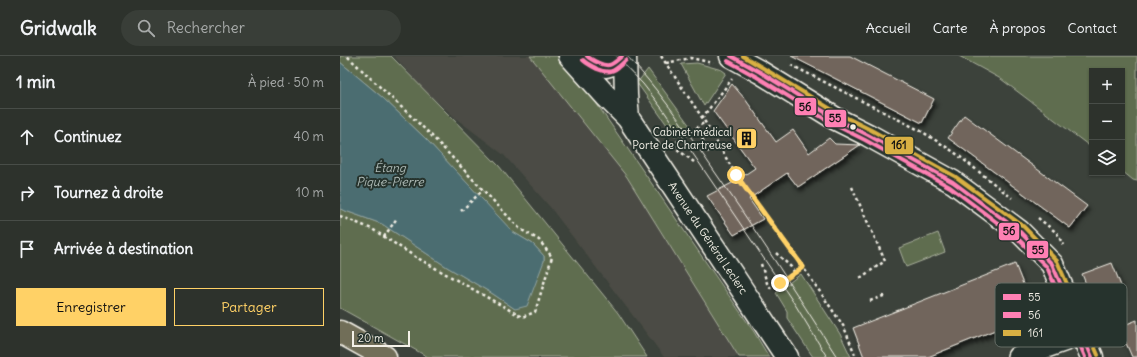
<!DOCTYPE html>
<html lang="fr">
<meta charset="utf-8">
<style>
:root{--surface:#2d322c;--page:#393e38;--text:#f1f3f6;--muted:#a7aaa9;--line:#484d48;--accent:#ffd166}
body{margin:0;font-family:Delius,sans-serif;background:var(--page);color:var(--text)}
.controls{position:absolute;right:12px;top:12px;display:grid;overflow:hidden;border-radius:0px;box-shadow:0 1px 3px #0004}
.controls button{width:36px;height:36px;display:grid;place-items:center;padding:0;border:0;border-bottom:1px solid var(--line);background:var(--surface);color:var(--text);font:20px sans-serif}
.scale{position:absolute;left:12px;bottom:10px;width:58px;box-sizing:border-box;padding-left:4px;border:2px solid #f4f1e8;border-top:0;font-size:11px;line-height:14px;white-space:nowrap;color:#f4f1e8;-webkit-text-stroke:3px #26332d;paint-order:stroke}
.stop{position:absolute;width:12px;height:12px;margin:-9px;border:3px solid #ffd166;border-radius:50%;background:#fff}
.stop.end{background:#ffd166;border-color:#fff;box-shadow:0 1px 4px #0008}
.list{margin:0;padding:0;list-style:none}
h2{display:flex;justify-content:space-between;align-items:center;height:52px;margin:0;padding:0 16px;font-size:17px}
h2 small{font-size:13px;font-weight:400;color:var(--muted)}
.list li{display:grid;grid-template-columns:26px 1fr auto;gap:12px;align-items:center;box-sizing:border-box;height:56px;padding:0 16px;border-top:1px solid var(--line)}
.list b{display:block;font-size:15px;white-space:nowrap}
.list em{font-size:13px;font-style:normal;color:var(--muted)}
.actions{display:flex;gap:8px;padding:12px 16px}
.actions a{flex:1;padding:9px 0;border:1px solid var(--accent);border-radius:0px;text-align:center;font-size:14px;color:var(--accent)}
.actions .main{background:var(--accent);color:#111}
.icon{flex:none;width:22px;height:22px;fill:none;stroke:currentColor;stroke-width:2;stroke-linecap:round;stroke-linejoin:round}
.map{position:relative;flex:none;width:797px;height:301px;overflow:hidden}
header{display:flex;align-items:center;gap:24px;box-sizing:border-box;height:56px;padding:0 20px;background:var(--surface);border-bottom:1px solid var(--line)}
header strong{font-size:19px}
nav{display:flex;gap:22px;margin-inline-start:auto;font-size:14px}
.search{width:280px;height:36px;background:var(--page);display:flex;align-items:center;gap:10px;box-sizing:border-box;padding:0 14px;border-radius:22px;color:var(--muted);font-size:15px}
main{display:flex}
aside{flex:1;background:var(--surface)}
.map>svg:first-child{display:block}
.built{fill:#4c4c45}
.green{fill:#5e6d4f;stroke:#a9af9c}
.water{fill:#4b6d71;stroke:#8fa2a1}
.building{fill:#71655c;stroke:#f4f1e8;filter:url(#shadow)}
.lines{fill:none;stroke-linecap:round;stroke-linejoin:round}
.minor-casing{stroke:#f4f1e8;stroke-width:24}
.tertiary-casing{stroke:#f4f1e8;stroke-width:25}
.secondary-casing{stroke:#f4f1e8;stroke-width:25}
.trunk-casing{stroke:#f4f1e8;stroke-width:25}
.path{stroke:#f4f1e8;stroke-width:2.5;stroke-dasharray:3 3;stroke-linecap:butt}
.minor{stroke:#26332d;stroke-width:21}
.tertiary{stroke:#26332d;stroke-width:22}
.secondary{stroke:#26332d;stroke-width:22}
.trunk{stroke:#716e59;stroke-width:22}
.tram{stroke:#f4f1e8;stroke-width:1}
.bus-1-casing{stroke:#26332d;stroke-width:7}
.bus-2-casing{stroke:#26332d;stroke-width:7}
.bus-3-casing{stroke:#26332d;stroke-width:7}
.bus-1{stroke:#ff80b4;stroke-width:4}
.bus-2{stroke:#ff80b4;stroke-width:4}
.bus-3{stroke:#d9b043;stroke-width:4}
.route{stroke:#ffd166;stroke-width:5}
.bus-dot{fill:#f4f1e8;stroke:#26332d;stroke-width:1.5}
.labels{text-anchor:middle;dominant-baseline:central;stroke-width:4;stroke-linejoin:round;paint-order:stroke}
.poi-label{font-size:11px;fill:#f4f1e8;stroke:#26332d;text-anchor:end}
.street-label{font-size:11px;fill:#f4f1e8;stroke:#26332d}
.water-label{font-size:12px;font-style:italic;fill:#b0bcb8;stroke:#26332d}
.key{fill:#26332d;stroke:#646c65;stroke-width:1}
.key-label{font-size:11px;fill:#f4f1e8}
.line-badge{stroke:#26332d;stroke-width:1.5}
.pale-badge-label{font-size:11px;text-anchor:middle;font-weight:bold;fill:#111}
</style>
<header>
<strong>Gridwalk</strong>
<div class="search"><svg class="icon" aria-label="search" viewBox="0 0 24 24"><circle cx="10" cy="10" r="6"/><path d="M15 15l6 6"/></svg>Rechercher</div>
<nav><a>Accueil</a><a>Carte</a><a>À propos</a><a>Contact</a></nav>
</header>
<main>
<aside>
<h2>1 min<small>À pied · 50 m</small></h2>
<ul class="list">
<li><svg class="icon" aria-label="ahead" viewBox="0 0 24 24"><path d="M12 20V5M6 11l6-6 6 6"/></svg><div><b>Continuez</b></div><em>40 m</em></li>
<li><svg class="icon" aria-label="right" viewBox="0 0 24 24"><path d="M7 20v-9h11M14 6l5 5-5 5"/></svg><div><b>Tournez à droite</b></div><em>10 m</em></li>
<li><svg class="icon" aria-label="arrive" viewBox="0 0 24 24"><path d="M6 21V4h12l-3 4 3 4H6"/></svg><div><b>Arrivée à destination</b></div></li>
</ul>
<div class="actions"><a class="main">Enregistrer</a><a>Partager</a></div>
</aside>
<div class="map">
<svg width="797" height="301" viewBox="0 0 797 301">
<defs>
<filter id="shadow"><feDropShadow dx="2.5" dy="4.5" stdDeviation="2" flood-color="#0009"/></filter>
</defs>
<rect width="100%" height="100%" fill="#3c423b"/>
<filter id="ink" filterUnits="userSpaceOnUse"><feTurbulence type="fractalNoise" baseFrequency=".025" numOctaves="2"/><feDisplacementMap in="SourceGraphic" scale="8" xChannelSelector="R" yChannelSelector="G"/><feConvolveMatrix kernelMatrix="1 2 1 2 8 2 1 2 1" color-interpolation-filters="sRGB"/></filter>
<g filter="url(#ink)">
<path class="built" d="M54,0H193L244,64L294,131L399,301H324L307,278L210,151L164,99L118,64L84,34Z"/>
<path class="green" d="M0,0H51L159,110L278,257L307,301H88L0,252V153L42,168L107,211L153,238L175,253L204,205V200L193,188L173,176L161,164L86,83L43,42L0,6Z
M190,0H220L232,12L414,276L429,301H399L287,121Z
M619,0H797V125L793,124L782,115V15H752V92L661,23Z
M357,7L382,14L386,17L364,50L341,8Z
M308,13L350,70L335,80L297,27Z
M598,177L605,196L566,211L559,192Z
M461,218L500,278L511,301H473L447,262V255L436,237L454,223Z"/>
<path class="water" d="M0,6L43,42L86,83L173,176L193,188L204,200V205L187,250L175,253L153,238L107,211L42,168L0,153Z"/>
<path class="building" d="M451,0H510L594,43L582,67Z
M392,28L405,43L436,86L453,74L469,97L489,82L495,88L520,89L458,131L447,117L409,143L423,163L394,179L367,140L394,126L415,112L373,55Z
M624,59L747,150L730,172L608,82Z
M772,207L783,235L767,242L779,272L766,278L742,218Z
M675,208L695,258L588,301H524L513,272Z
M797,264V301H792L779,271Z"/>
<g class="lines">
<defs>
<path id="minor" d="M678,301L743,278"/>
<path id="tertiary" d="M391,0L420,16L496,63L528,79L613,126L679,175L712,208L752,301"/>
<path id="secondary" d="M230,0L266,40L288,62L447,301
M247,0L250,3L266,10L273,8L282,0
M285,0L286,39L288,62"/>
<path id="trunk" d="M0,276L45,301"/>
</defs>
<use href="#minor" class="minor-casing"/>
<use href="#tertiary" class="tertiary-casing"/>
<use href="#secondary" class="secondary-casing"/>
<use href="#trunk" class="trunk-casing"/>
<path class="path" d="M321,0L365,66L396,119L463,211L504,271L516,301
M326,7L351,2L373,7
M451,9L581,75L614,96L672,142
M362,62L392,23
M357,72L369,97
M354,106L337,93L334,88L365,66
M512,131L545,205L520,222
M121,155L143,134
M0,160L32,173L74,200L182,261L195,256L212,201L199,184L180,173L89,77L7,0
M698,162L717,177L723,189
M44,181L57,162
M436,197L451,211L455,217
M421,208L427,227L431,232L463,211
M530,245L546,239"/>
<use href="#minor" class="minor"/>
<use href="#tertiary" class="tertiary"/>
<use href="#secondary" class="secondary"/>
<use href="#trunk" class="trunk"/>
<path class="tram" d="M276,0L303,28L324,55L456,250L487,301
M287,0C318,33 343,69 368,106C413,170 455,235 497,301"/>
<defs>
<path id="bus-1" d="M247,0C250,3 254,5 259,7C270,12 273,8 282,0
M391,0L420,16L496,63L528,79L613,126L679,175L712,208L752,301"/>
<path id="bus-2" d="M243,4C247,8 252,10 257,13C271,19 276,14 286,4
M388,5L417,21L493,68L525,84L610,131L675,180L707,211L745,301"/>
<path id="bus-3" d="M403,0L499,58L531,74L616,121L683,170L717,205L758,299"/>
</defs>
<use href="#bus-1" class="bus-1-casing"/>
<use href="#bus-2" class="bus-2-casing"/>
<use href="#bus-3" class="bus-3-casing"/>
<use href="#bus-1" class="bus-1"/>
<use href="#bus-2" class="bus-2"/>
<use href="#bus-3" class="bus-3"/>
</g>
</g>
<g class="lines" filter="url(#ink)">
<path class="route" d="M396,119L463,211L440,227"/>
</g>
<defs>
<symbol id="building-square" viewBox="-11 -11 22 22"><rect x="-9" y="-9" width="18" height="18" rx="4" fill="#ffd166" stroke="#26332d"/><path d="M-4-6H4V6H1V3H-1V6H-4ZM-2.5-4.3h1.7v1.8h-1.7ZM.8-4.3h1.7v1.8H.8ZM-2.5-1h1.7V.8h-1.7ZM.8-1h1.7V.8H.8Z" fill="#111"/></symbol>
</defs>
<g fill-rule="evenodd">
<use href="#building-square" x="394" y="70" width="25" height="25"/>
</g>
<circle class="bus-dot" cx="513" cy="71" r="3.5"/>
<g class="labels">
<g class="poi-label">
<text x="392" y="76">Cabinet médical<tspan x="392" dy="13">Porte de Chartreuse</tspan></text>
</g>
<g class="street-label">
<text transform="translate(368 182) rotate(56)">Avenue du Général Leclerc</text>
</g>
<g class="water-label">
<text x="50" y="111">Étang<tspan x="50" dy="14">Pique-Pierre</tspan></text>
</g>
</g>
<rect x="655" y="227" width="132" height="64" rx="6" class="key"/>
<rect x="663" y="238" width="18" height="6" fill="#ff80b4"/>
<rect x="663" y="256" width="18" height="6" fill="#ff80b4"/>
<rect x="663" y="274" width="18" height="6" fill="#d9b043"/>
<g class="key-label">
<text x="688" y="245">55</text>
<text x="688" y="263">56</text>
<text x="688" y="281">161</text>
</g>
<g class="line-badge">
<rect x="454" y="41" width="23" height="19" rx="4" fill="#ff80b4"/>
<rect x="484" y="53" width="23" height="19" rx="4" fill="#ff80b4"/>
<rect x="544" y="80" width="30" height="19" rx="4" fill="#d9b043"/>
<rect x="658" y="166" width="22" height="19" rx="4" fill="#ff80b4"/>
<rect x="686" y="184" width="23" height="19" rx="4" fill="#ff80b4"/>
</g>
<g class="pale-badge-label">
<text x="465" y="55">56</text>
<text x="495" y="66">55</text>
<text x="559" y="93">161</text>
<text x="669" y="179">56</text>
<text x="698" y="198">55</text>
</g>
</svg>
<div class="controls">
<button>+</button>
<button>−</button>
<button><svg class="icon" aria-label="layers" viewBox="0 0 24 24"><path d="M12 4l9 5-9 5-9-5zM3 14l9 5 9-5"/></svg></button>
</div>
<div class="scale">20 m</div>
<div class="stop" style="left:396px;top:119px"></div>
<div class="stop end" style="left:440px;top:227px"></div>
</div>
</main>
